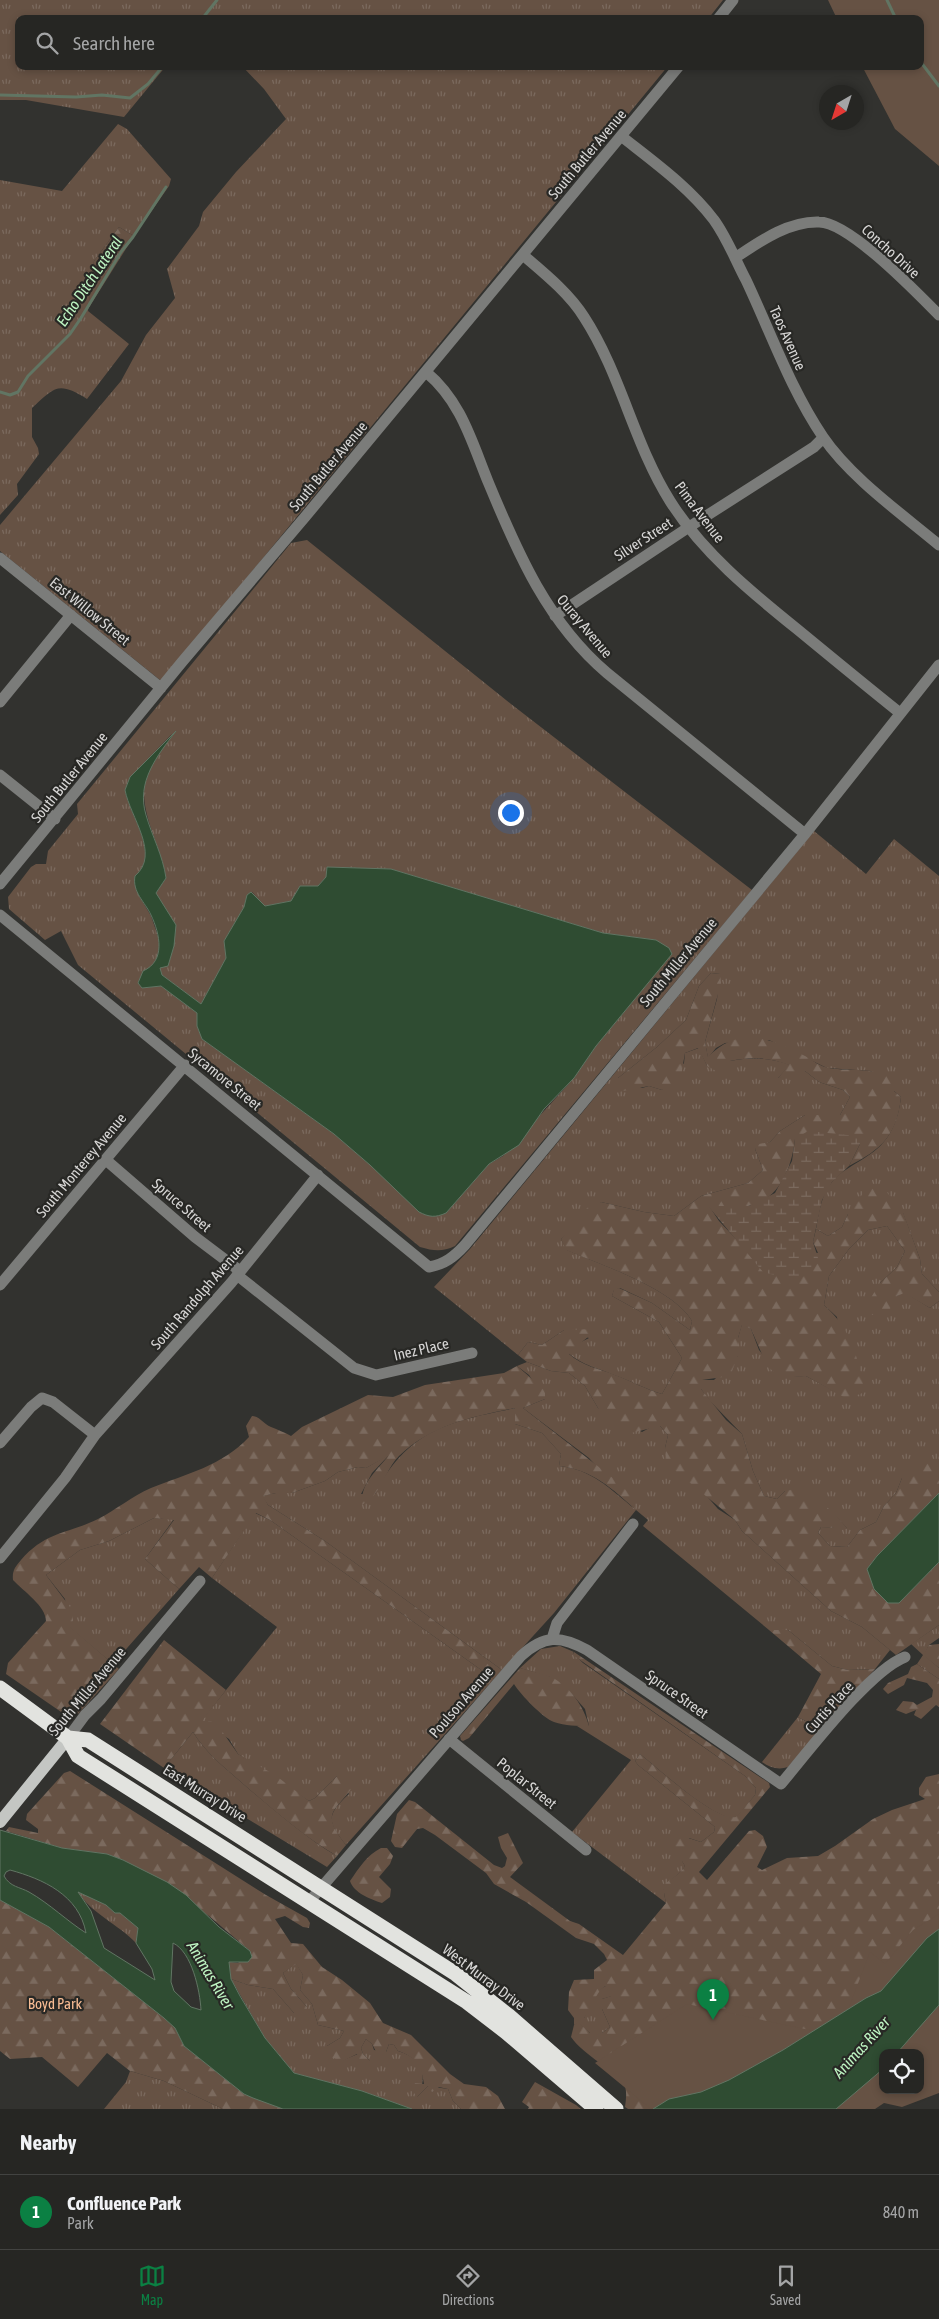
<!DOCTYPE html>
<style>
:root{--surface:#262623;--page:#2e2e2b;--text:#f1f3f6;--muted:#a4a5a6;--line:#424341;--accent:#0b8043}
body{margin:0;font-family:"Asap Condensed",sans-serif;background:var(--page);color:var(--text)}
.controls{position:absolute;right:15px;bottom:15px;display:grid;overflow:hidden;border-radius:10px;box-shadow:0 2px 8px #0003}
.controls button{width:45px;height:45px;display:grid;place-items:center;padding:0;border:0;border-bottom:1px solid var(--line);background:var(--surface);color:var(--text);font:25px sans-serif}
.compass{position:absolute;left:819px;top:85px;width:45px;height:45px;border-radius:50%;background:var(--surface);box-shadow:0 2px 8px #0003;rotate:219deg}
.you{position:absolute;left:510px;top:812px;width:18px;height:18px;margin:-12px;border:4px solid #fff;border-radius:50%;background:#1a73e8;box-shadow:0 0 0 8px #1a73e833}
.badge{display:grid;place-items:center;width:32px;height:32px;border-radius:50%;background:var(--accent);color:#fff;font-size:16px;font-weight:700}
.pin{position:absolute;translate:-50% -41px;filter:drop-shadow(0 1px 2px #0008)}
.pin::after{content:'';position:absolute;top:26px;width:18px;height:15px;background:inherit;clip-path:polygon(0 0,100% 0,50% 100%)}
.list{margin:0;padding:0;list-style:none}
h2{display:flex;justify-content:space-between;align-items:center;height:65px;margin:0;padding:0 20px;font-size:21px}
h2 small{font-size:16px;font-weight:400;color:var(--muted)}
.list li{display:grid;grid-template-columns:32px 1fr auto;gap:15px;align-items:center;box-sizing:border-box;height:75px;padding:0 20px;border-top:1px solid var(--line)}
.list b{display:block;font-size:19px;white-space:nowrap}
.list p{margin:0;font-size:16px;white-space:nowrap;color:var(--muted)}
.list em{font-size:16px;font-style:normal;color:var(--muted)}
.icon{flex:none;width:28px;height:28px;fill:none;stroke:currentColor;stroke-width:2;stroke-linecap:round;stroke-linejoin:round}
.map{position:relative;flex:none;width:939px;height:2109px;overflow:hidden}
.search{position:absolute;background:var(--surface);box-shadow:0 2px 8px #0003;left:15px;right:15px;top:15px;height:55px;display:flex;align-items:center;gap:12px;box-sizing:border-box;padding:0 18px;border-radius:10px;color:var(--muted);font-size:19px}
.sheet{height:140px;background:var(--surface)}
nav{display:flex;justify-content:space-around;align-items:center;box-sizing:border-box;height:70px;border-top:1px solid var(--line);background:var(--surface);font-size:14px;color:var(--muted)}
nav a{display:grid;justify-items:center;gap:2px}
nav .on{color:var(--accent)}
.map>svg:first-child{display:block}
.grass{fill:url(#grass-tufts);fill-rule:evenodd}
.forest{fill:url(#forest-firs)}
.wetland{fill:url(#wetland-marsh)}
.park{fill:#665244;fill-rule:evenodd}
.water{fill:#2f4c32;stroke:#617563;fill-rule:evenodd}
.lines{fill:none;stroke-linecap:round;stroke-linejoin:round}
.stream{stroke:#617563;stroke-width:3}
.minor{stroke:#7b7c7a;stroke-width:11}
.major{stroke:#c4c6c3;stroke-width:12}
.highway{stroke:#e2e3df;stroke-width:15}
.labels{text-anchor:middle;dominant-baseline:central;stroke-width:4.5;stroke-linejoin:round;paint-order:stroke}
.street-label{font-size:15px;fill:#d7d6d5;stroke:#282825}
.park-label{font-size:15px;fill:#f8bc94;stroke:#282825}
.water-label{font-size:16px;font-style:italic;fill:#bef4c2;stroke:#282825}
</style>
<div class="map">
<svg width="939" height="2109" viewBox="0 0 939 2109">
<defs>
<pattern id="grass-tufts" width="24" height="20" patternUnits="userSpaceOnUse" patternTransform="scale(1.25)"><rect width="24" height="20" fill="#665244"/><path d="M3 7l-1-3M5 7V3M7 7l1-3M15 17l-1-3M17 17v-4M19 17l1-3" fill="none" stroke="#7b6a5e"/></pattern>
<pattern id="forest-firs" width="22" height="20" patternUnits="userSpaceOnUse" patternTransform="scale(1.25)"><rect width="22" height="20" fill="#665244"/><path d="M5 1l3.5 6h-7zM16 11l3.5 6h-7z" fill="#7b6a5e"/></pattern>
<pattern id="wetland-marsh" width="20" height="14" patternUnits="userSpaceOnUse" patternTransform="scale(1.25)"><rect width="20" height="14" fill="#665244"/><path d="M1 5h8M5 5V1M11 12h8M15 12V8" fill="none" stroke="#7b6a5e"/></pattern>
</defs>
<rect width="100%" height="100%" fill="#32322f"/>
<path class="grass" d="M0,0H723L708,19H19V66H166L124,117L26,100H0Z
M242,66H668L165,677L160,680L0,551V525L121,381L146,335L175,298L167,269L199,226L203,212L236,172L286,119L264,89Z
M118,124L127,129L171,179L169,186L134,236L119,227L94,261L88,311L129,344L87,399C58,381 55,387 32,408V437L38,448L39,454L17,484L18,495L0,515V180L62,191Z
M307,540L511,704L752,890L455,1246C442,1252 434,1251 420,1247L78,965L61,931L45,940L9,909L8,897L31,867L36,864H46L48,851L78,814L77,804L291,543ZM172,734C167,744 158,752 152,762C130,802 160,839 166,878L156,893L162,904L163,966L159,967L162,975L201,1004L226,958L224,941L244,907L247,895L252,892L265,906L291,901L300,886L317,887L326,877L327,867L391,869L603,933L656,940L672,954L596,1046L574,1078L503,1156L489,1164L446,1213L370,1165L334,1134L202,1039L197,1026V1013L161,986L142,988L138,982L158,958L160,942L151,916L137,892L135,876C161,854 130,817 125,790L130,777Z
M814,831L866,874L894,839L939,876V1292L922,1274L920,1259L903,1213L848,1214L842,1227L828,1236L816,1229C819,1213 821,1195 832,1182C841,1171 854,1165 866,1157C889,1143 898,1123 901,1097L871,1071L827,1068L769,1040L725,1043L716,1048L708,1058L705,1042L717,999L720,974L711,973L699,986L686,1020L657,1047L618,1078L642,1088L649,1086L662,1090L684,1063L685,1053L699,1048L707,1066C736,1059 761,1054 790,1065L778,1078L805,1071L819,1082L843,1090L850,1097L840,1115H805L780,1131L770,1142L755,1149L763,1170L748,1183L701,1196L674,1216L644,1212L601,1202L561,1239L567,1250C601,1265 674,1289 692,1321L690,1330L652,1303L620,1288L614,1290L612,1296L659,1322L682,1358L662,1394C645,1389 631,1381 614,1375C598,1368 582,1365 568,1353L575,1345L589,1338L564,1330L542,1345L528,1342L518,1355L434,1287L470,1249Z
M887,1226L905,1251L897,1267L880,1283L897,1296L904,1292L930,1308L939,1301V1478H902L896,1493L884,1506L876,1522L860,1530L847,1547L830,1546L818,1533L821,1527L847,1528C825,1504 816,1498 785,1491L777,1499L764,1496L753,1471L742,1434L710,1401L701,1389V1380H714L738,1356V1338L742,1324L751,1329L759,1350L781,1377L806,1376L847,1398L837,1317L824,1305L829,1276L849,1249L868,1230Z
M527,1362L551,1371L569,1373L585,1386L598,1408L642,1432L653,1426H660L668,1435L665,1448L718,1509L735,1520L742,1531L831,1611L862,1627L890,1650L875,1669L848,1670L832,1666L788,1630H769L643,1526L648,1520L636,1510L554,1613L502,1670L325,1541L268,1505L262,1496L276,1493H292L325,1481L338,1472L358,1467L366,1468L390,1454L372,1473L361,1494H375C407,1430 450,1421 516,1408L515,1424L542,1433L561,1454L559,1466C592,1469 611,1490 635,1509L589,1458L523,1408L545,1399L529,1375L517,1366Z
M255,1513L270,1520L494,1679L346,1845C327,1821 326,1815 349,1794L337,1776L315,1798L309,1801L238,1754L229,1739L201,1721L277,1627L212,1578Z
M154,1518L174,1519L145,1559L179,1589L113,1664L68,1626L65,1599L46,1575L80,1550L109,1541Z
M939,1625V1638L929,1645L924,1655L939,1668V1679L917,1664L923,1655L911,1644Z
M560,1646L574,1652L573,1653L583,1663L745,1776L756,1788L755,1795L736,1818C715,1821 659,1769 640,1754L635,1761L638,1765L715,1827L714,1832L701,1842L689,1838L682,1861L685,1866C680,1876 663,1883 664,1890C664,1894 665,1898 666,1903L572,1832L631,1760L577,1726H589L585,1709L571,1693L550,1677L520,1668L541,1649Z
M798,1717L805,1721L826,1723L788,1767C779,1770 770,1768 762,1762Z
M193,1732C207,1755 229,1771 249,1789C277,1812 306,1838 337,1856L327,1867L164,1768Z
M77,1891L106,1905L115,1913H120L138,1928L136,1943C118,1924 92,1914 77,1891Z
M296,1963L303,1975L300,1990L312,2004L318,2025L344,2031L340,2038L327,2046L341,2061L358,2054L370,2061L363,2054L361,2048L366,2039L372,2044L374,2050L386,2052L389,2044L394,2045L398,2051C422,2058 429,2076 417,2097L428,2086L448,2089L453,2101L461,2109H412L362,2091L294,2073L265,2038L231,1979L248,1985L273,1989L294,2013L307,2007L291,1989L283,1973Z
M605,1986L608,1988L612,1996L602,1999V2009L610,2027L602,2033H590L578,2023L574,2025V2018H584L597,1992Z
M130,2071L164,2081L223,2109H104L126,2082Z"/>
<path class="forest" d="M119,227L134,236L88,309L94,261Z
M711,973L720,974L721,983L705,1042L708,1057C739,1025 770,1038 805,1056C812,1060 821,1067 829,1068C852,1072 875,1066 895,1081L894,1091L901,1097C897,1135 882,1149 849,1166L860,1144L795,1139C792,1167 779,1201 748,1206C735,1208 721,1206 709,1206L719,1221L737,1240L818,1253L813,1242L816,1229L828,1236L842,1227L848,1214L869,1185L885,1190L903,1212L920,1259L922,1274L939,1292V1301L930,1308L904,1293L897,1296L890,1309L872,1315L864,1309L880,1283L897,1267L905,1251L887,1226L868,1230L849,1249L829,1276L824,1305C852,1330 857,1356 865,1392L847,1399L806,1376L781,1378L767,1366L751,1329L742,1325L738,1338V1356L730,1376L702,1380L701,1389L726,1420L742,1434L753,1471L764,1496L777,1499L785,1491L806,1487L812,1497L832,1511L848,1529L821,1527L818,1533L830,1546L847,1547L860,1530L876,1522L884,1506L896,1493L902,1478L921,1460L933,1463L931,1477L939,1478V1493L877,1556L867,1569L899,1603L939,1562V1625L896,1655L862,1627L831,1611L742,1531L735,1520L667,1464L665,1448L668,1435L660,1426L627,1434L612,1426L598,1408L585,1386L569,1373L551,1371L527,1362L518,1355L528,1342L542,1345L564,1330L594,1329C588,1341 576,1343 569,1354C582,1366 598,1368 615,1375C631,1381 645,1389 662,1394L682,1358L659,1322L612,1296L614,1289L619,1288L652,1303L690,1330L692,1321C674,1289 601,1265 566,1250L561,1239L588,1207L601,1202L644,1212L674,1216L701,1196L748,1183L763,1170L755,1149L759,1144L770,1142L780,1131L805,1115H840L850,1097L843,1090L819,1082L805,1071L798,1077L778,1078L789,1065C769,1057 751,1057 730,1061L720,1073L707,1066L698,1048L685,1053L680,1081L662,1090L649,1086L613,1093L618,1078L657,1047L686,1020L699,986Z
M517,1366L545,1390V1399L523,1408L622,1485L631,1497L636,1510C613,1489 591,1469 559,1466L561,1454L542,1433L515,1424V1408C474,1416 431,1425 399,1456C388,1467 384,1483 374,1495C371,1498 366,1502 362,1505C360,1483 377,1471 388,1456L366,1468L358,1467L338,1472L325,1481L292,1493H276L263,1496L268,1505L325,1541L502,1670L494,1679L270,1520L256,1513L212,1578L199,1567L179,1589L145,1559L174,1520L154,1518L109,1541L80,1550L46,1575L73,1611V1621L69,1626L119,1669L78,1714L67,1716L6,1674L8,1663L46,1621C46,1606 23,1591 13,1580C12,1571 15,1567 21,1560C46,1531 68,1534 98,1519C116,1510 132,1496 151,1488C186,1474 222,1466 249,1437L246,1426L252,1416C261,1417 263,1424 271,1427C278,1430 284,1432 291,1436L302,1427L368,1395L393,1397L425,1385L504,1373Z
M769,1630H788L832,1666L848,1670L875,1669L826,1723C815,1726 807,1722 798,1717L821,1674Z
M164,1640L226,1690L202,1721H211L219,1727L238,1754L275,1775L309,1801L315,1798L337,1776L353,1772L356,1781C339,1812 317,1809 346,1845L337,1856C306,1838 277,1813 249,1789C229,1771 207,1755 193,1732L164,1768L100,1724Z
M939,1644V1668L923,1655L929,1645Z
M574,1652L769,1783L770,1787L699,1872L707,1880L749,1831L755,1830L763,1836L767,1847L757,1867L762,1870L787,1858L818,1856L835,1846L873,1819L892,1810L925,1799L919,1795V1788L926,1777L939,1774V1929L881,1991L783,2050L653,2109H628L625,2107C626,2100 627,2093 625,2086C618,2072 583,2055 571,2037L574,2025L578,2022L590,2033H602L610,2027L602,2009V1999L611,1996L605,1986C593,1995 594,2007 584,2018H574L568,2010L569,1992L574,1980L594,1979V1970L607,1960L604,1954L594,1944L576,1938L526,1902L494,1884L486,1873L435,1835L423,1828L417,1829L402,1848L395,1847L391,1841L397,1814L409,1800L415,1802L494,1865L502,1868L505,1866L507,1858L501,1848L498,1837L508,1833L523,1863L510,1877L570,1921L579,1924L623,1955L666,1903C665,1898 663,1890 664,1886C667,1880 679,1876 685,1866L674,1849L676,1840L682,1836L701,1842L714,1832L715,1827L638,1765L635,1761L640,1754C659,1769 715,1821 736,1817L755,1795L756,1788L745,1776L573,1655Z
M917,1664L939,1679V1707L936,1705L921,1719L914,1715L916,1710L906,1714L896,1710L903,1701L913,1702L917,1705L932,1697L933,1690L927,1683L907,1678L904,1685L888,1694L883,1689L888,1683L908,1674L911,1667Z
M520,1668C527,1670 544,1674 551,1677C570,1686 584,1707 589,1726C578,1726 565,1726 554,1722C543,1718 521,1695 514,1684L469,1738L463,1741L461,1740L460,1736Z
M70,1771L266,1895L307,1918L310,1923L309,1928L303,1927L285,1916L275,1919L291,1943L303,1944L322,1967L342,1980L370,2003L383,2023L411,2035L450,2074L464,2084L486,2087L498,2096L505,2109H461L453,2101L448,2089L439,2087L432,2092L428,2086L417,2097L411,2089L415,2083L424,2084C422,2067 415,2056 398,2051L394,2045L389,2044L386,2052L380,2059L372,2044L366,2039L361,2048L363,2054L370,2061L365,2065L359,2061L357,2054L341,2062L327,2054V2046L340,2038L344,2031L318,2025L312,2004L300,1990L303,1975L296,1964L283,1973L291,1989L307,2007L305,2016L294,2013L273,1989L248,1985L231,1979L229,1962L238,1963L250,1951L209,1916L123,1860L107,1854L62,1848L6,1831L9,1827L38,1833V1829L26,1820L27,1814L64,1773Z
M381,1848H387L393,1856L390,1864L379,1877L391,1889L390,1897L382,1903C370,1899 354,1893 350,1881C359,1868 367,1855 381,1848Z
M0,1900L49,1927L164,2018L175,2028L184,2046L244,2094L283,2109H223L164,2081L130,2071L107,2053L78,2087L42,2057L10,2059L0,2051Z
M535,2082L576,2105L581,2109H528L529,2107L522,2102Z"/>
<path class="wetland" d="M808,1131L857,1136L860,1144L849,1166L832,1182L822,1200L813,1242L818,1258L808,1273L789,1279L763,1272L708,1206H749L775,1193L792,1161L795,1139Z"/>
<path class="park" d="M828,0H939V166L895,129L862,66H920V19H837Z
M939,1914V2093L902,2107L884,2103L875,2109H651L595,2063L687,2004L838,2036L870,1952L885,1964L913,1930ZM883,2053H920V2090H883Z"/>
<path class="water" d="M176,731C157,756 136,782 146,815C152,836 163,856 166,878L156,893L176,925L174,946L168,966L160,968L162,975L201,1004L226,958L224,941L244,907L247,895L251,892L265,906L291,901L300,886H318L326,877L327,867L391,869L603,933L656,940L669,948L672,954L596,1046L574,1078L544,1109L519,1145L489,1164L446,1213C435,1218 429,1217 419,1212L370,1165L334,1134L202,1039L197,1026V1013L161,986L142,988L138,983L143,971C166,961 160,934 151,915C145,902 132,892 135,876C161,854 130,817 125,790L130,777Z
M939,1493V1562L899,1603H888L874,1589L867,1569L877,1556Z
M0,1830L62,1848L107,1854L123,1860L167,1882L186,1895L219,1927L250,1951L252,1957L248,1962H229L231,1979L240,1996L265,2038L294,2073L362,2091L412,2109H283L253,2098L244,2094L184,2046L175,2028L164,2018L49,1927L0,1900ZM10,1870C43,1879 79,1895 86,1933C67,1921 50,1904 29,1892C20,1887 10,1887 4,1876L6,1872ZM78,1892L106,1905L115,1913H120L138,1928L136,1943L152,1969L155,1980L104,1948L91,1911ZM173,1943C192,1952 200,1991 201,2010L191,2007L174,1991L171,1982Z
M939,1929V2005L897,2053H883V2069L836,2109H653L669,2099L701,2092L729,2080L783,2050L866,1998L881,1991L927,1938Z"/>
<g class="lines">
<path class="stream" d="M887,0L896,19
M202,19L217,0
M920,61L939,86
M0,95L76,97L102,95L130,98L148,84L163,66
M0,392L10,395L18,392L28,376L70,334L81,318L121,252L133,237L166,187"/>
<path class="minor" d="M718,19L733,0
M621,136C654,162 689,187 714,220C727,238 736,261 746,280C771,333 790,388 823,437C850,477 902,514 939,545
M523,255C544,273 569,293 584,317C621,374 634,444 670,501C702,552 751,592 797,629C831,657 865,685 900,713
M735,258C759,242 788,221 819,222C849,222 916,292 939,315
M426,372C462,402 472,443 489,484C518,554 548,623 607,673L805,834
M0,558L161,688
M555,616L689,527L814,447L823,438
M0,702L71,615
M0,775L55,819
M0,884L182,662L305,517L679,66
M0,915L429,1267C445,1264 454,1257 465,1245L805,834L939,665
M106,1160L195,1237L240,1271
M237,1275L354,1368L376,1375L472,1353
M0,1285L185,1065
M0,1443L31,1407L42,1398L53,1402L95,1435
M0,1558L65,1478L95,1435L231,1283L318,1175
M552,1639L557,1623L633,1524
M68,1738L85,1715L101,1699L200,1581
M449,1739L586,1850
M308,1903L521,1656C544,1635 560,1635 587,1650L781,1784C808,1752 869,1671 905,1657"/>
<path class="major" d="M0,1822L68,1738"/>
<path class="highway" d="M0,1688L68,1738L78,1756L467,2002L506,2032L596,2109
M68,1738L88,1740L456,1974L509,2016L616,2109"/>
</g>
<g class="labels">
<g class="street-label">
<text transform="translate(587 154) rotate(-50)">South Butler Avenue</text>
<text transform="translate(891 251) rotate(42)">Concho Drive</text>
<text transform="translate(788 338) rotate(66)">Taos Avenue</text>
<text transform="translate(328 466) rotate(-50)">South Butler Avenue</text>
<text transform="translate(700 512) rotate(53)">Pima Avenue</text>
<text transform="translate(643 539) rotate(-33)">Silver Street</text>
<text transform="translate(90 611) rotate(39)">East Willow Street</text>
<text transform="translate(585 626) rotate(50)">Ouray Avenue</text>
<text transform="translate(69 777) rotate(-51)">South Butler Avenue</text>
<text transform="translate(678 962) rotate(-50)">South Miller Avenue</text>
<text transform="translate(225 1079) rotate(39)">Sycamore Street</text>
<text transform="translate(81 1165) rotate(-50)">South Monterey Avenue</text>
<text transform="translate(182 1205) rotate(41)">Spruce Street</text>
<text transform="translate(197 1297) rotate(-49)">South Randolph Avenue</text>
<text transform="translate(421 1349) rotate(-13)">Inez Place</text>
<text transform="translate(87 1691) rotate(-50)">South Miller Avenue</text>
<text transform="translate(677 1694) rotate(35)">Spruce Street</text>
<text transform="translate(461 1702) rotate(-49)">Poulson Avenue</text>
<text transform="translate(829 1707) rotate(-48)">Curtis Place</text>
<text transform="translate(527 1783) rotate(39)">Poplar Street</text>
<text transform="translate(205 1793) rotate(32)">East Murray Drive</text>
<text transform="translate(484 1977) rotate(37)">West Murray Drive</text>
</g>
<g class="park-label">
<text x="55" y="2003">Boyd Park</text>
</g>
<g class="water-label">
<text transform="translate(89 281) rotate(-56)">Echo Ditch Lateral</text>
<text transform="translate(211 1975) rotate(59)">Animas River</text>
<text transform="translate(861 2047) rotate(-48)">Animas River</text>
</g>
</g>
</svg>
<div class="controls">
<button><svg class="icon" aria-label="locate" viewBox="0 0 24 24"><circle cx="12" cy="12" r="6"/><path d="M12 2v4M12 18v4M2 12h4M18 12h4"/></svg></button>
</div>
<svg class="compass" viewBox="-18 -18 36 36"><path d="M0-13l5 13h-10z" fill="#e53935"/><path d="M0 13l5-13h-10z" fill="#a4a5a6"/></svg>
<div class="you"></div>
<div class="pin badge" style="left:713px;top:2020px">1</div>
<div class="search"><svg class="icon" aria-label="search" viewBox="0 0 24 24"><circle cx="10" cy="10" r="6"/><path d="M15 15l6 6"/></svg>Search here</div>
</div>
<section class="sheet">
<h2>Nearby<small></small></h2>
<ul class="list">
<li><span class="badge">1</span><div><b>Confluence Park</b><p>Park</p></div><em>840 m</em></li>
</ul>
</section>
<nav>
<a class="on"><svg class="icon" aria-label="map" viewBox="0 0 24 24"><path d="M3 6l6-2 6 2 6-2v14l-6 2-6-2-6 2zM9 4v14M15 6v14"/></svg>Map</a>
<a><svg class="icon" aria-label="directions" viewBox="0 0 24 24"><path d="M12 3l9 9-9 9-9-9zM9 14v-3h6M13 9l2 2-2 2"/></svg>Directions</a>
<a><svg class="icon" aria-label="saved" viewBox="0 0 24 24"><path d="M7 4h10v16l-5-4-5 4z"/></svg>Saved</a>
</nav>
